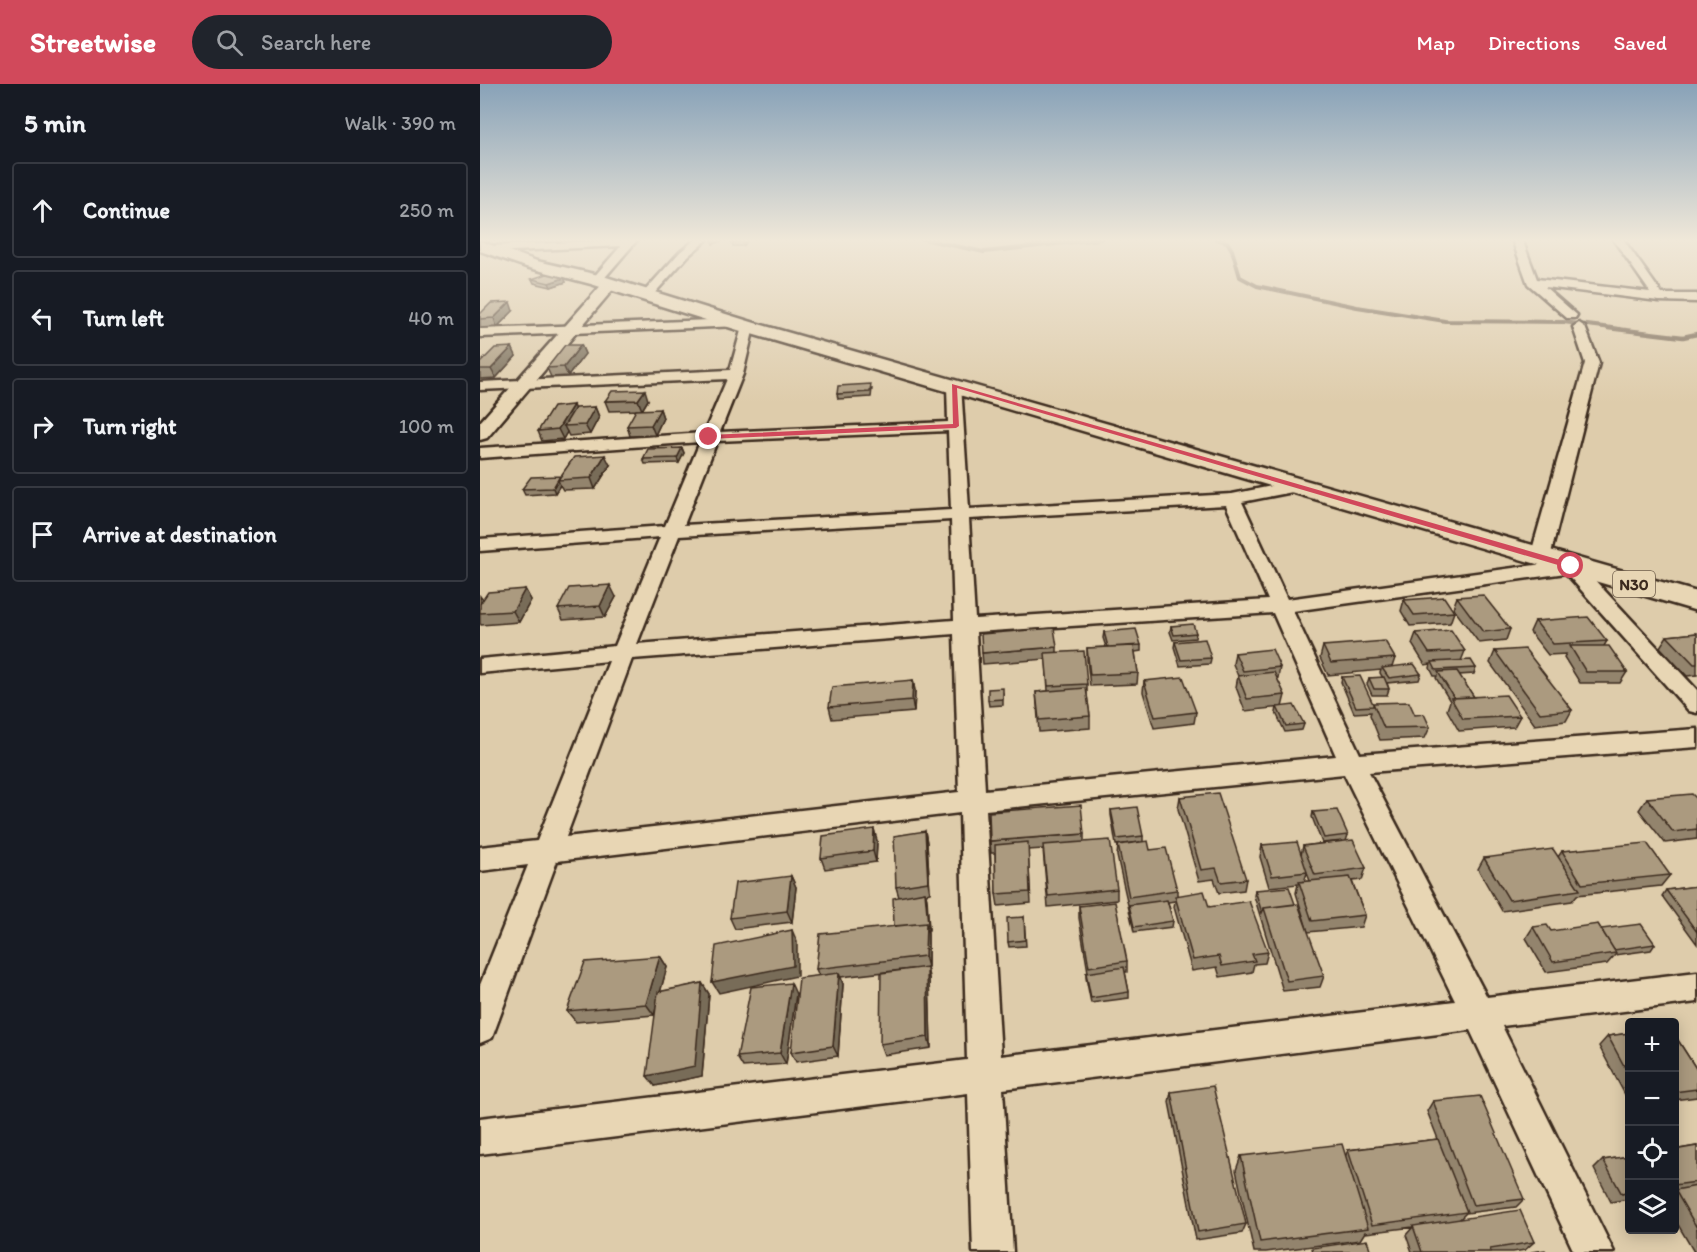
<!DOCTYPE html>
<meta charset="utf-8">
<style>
:root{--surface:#171b24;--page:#20242c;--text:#f1f3f6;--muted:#9ea1a6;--line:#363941;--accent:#d1495b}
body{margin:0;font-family:Itim,sans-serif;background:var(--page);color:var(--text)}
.controls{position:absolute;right:18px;bottom:18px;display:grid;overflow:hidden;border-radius:6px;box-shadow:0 3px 15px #0003}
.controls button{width:54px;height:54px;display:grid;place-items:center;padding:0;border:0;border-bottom:2px solid var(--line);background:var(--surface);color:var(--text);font:30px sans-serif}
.stop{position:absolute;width:18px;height:18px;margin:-14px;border:4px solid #d1495b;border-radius:50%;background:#fff}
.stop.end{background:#d1495b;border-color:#fff;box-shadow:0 2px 6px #0008}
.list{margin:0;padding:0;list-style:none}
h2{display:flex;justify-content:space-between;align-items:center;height:78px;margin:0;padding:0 24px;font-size:26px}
h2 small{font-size:20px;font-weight:400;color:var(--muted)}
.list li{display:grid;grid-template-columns:39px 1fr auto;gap:18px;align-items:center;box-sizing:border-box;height:96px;margin:0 12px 12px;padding:0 12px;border:2px solid var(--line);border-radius:6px}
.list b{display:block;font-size:22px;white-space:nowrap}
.list em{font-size:20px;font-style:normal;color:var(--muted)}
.icon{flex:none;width:33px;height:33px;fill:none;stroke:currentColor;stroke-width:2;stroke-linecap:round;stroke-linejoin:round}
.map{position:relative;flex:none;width:1217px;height:1168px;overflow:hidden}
header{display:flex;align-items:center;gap:36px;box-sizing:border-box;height:84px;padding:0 30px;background:var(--accent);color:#fff}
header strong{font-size:28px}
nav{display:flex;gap:33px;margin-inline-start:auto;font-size:21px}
.search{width:420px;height:54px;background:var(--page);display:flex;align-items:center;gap:15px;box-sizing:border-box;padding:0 21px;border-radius:33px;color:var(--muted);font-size:22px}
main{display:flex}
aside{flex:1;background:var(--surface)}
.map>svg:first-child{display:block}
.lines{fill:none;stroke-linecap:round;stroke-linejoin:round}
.stream-far1{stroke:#73624f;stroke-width:4}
.stream{stroke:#73624f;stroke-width:4.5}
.minor-casing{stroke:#3b2a1e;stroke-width:5}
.tertiary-casing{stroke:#3b2a1e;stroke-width:5}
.primary-casing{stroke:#3b2a1e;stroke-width:5}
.minor{fill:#e8d6b4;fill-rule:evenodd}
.tertiary{fill:#e8d6b4;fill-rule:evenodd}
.primary{fill:#e8d6b4;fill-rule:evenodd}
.wall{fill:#93846d;stroke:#3b2a1e;stroke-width:1.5;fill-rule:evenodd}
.shaded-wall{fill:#786c59;stroke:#3b2a1e;stroke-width:1.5}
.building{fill:#ab9a7f;stroke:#3b2a1e;stroke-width:1.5}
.route{fill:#d1495b}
.labels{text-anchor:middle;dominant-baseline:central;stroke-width:6;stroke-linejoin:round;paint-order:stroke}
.shield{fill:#e8d6b4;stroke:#6f5e4b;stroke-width:1.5}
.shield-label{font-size:16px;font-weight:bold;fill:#3b2a1e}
</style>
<header>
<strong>Streetwise</strong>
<div class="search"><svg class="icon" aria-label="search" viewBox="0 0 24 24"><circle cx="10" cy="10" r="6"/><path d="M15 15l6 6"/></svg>Search here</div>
<nav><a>Map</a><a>Directions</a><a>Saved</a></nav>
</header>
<main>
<aside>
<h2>5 min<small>Walk · 390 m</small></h2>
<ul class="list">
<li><svg class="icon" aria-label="ahead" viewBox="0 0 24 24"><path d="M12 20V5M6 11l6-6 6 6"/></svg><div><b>Continue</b></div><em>250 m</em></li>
<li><svg class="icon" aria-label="left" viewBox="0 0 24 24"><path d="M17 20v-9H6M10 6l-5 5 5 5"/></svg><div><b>Turn left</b></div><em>40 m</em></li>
<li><svg class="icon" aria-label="right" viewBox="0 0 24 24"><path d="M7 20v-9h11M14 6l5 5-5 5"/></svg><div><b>Turn right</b></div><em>100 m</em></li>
<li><svg class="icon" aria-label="arrive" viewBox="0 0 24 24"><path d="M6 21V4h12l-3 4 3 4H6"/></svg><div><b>Arrive at destination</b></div></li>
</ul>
</aside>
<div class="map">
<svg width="1217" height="1168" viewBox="0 0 1217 1168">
<rect width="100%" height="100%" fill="#deccab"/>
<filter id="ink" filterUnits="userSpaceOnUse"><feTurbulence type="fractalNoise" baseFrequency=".0167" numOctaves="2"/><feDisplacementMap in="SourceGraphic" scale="12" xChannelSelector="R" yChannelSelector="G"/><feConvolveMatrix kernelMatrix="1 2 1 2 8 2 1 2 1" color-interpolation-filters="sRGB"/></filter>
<g filter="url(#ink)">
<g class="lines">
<path class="stream-far1" d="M443,155L504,168L621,155
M736,155L747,158L752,166L760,193L777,202L877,223L965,237L1083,238L1140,245"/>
<path class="stream" d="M1128,244L1203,253L1217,250"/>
<defs>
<path id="minor" d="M158,155L121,198L117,199L111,196L141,162L9,168L4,165L9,162Z
M216,155H228L208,172L171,213H163V209L200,168Z
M1032,155H1042L1057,195L1170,208L1133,155H1143L1182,210H1217V218L1179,217L1065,203L1097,231L1095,234H1087L1048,200Z
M255,235L261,239L259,242L0,253V245Z
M268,239L274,243L263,290L240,348L468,338L467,301L474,297L479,298L481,301L489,425L752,410L817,397L823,398L826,402L823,406L762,418L807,515L1091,476L1098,478L1217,606V629L1209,627L1086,489L813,527L880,670L1217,645V663L889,688L1007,913L1217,888V918L1022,942L1134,1168H1094L990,946L523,1005L533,1168H493L488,1009L0,1070V1034L487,976L480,729L77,777L12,954L0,959V901L48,781L0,787V763L57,757L129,577L0,589V575L135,562L180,453L0,467V455L185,442L220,358L0,374V364L224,349L247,295L0,306V298L250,286L262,243ZM468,347L471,426L204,441L237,357ZM746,421L788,516L495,535L489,435ZM471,436L474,536L157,560L199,452ZM793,529L856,672L505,706L496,548ZM474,550L479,708L86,753L152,575ZM864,690L975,917L521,972L506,726Z
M1099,239L1105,243L1119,279L1070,473L1067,477H1053L1050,473L1105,279L1093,243Z"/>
<path id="tertiary" d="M130,196L137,200L135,203L7,354L0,356V338L125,197Z"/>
<path id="primary" d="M0,157L57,177L123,192L275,239L1217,508V527L261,247L111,200L46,183L0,167Z"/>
</defs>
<use href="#minor" class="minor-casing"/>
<use href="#tertiary" class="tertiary-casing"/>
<use href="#primary" class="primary-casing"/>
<use href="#minor" class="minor"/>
<use href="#tertiary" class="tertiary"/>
<use href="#primary" class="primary"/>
</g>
<path class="wall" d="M254,155H266L267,157L264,162H253L252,159Z
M84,194L86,198L71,203L54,199L52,195Z
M33,227L17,243L0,244V230Z
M101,261L105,270L88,292L71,293L67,284Z
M32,263L36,272L16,294L0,295V279Z
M392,305L391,313L358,315L357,310Z
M168,316L162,326L129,327L125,317Z
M115,323L119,333L110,350L89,352L87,348L83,355L62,357L58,347L94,325Z
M180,325L183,334L175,351L150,352L147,342Z
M202,364L204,369L199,379L165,380L163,375Z
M130,381L115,405L83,406L80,401L75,409L45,411L42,405Z
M45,505L51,516L39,538L1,541L0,539V512L3,516Z
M136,513L125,533L83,536L78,525Z
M977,513L1030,545L1026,556L999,559L973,524Z
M924,516L974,528L970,539L930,542L921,527Z
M1055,537L1127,557L1124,562L1147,588L1140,599H1100L1084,573L1086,570L1068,571L1050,548Z
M691,542L716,549L715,554L693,556L690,548Z
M624,548L661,561V567L655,568L658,589L657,600L610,602L607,576V564L626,563L623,554Z
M936,549L985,567L981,577L996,584L994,590L979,591L994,613L1040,632L1034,643L979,647L967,626L970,617L956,594L957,592H954L950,584L951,580L945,581L932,560Z
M1217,549V591L1207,592L1180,563L1187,552Z
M695,558L731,574L730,580L700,582L694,563Z
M843,562L915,574L912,583L941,590L939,596L907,599L909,605L907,611H892L887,600L889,594H903L900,589L901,586L848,591L840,574Z
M577,563V568L607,600V611L610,632V644L559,648L556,608L568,607L566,575L503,580L502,569Z
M1015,567L1092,626L1086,637L1055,641L1010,579Z
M755,569L800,583L798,594H797L805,611L802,623L765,627L756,603L758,592L753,580Z
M862,593L893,620L935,631L950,643L945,654L900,656L890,631L891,628L874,629L861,598Z
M433,596L435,607L434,628L352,635L349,623Z
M664,597L716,628L714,639L674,644L663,608Z
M523,609V621L509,622L508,616Z
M797,623L824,640L822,646L805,648L796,629Z
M700,713L766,795L764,806L739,809L734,795L719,797L698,725Z
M1167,714L1217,715V755L1185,759L1159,726Z
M631,726L663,752V758L670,766L697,806V811L729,823L788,868L785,879L774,880L772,888L740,893L737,883L712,887L694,823L695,817L688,818L693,837L692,843L654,848L637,772L638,761L660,758L636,761L631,731Z
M833,728L868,751L866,757L886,784L882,796L872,797L885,831L881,843L828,848L816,809L818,800L789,803L780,773L782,761L821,771L823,762L863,757L842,759L832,733ZM827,789L830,797L824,798Z
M394,745L397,757L396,778L345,785L341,774Z
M445,747L447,759L450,809L446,810L449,846H448V883H447L449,894L451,964L404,971L400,960L432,885L361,893L363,900L358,972L316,978L311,968L339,892L336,885L414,842L419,813L416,803Z
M604,750V758L637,805V816L568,823L563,765L548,766L551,819L518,822L516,810L515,769H511L510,757Z
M1082,767L1190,791L1181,802L1097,811L1092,817L1022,827L998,785L1004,774L1078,773Z
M311,792L316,803L312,838L255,845L250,834Z
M1217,802V860L1182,812L1186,806Z
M775,806L815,820L844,892L840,903L803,907L774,812Z
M599,822L647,877V888H645L649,908V914L611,919L606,894V889L608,888L599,834Z
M544,833L546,862L529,863L528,858Z
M1053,843L1071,847L1121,845L1175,860L1171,866L1135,871L1127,880L1066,888L1046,854Z
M180,872L187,883L180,908L222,899L229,910L222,992L175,1002L177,921L174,931L96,938L87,927Z
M316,910L306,980L263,983L257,973Z
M1149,949V1018L1119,962L1128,952Z
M1194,950L1217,986V1013L1194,1016Z
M691,1008L766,1140L762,1149L716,1156L689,1018Z
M953,1017L1044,1115L1036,1123L986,1129L980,1135L1054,1158L1045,1166L1033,1168H932L926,1151L933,1143L886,1149L885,1148L880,1156L786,1168H774L756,1086L761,1072L866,1071L868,1066L958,1055L947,1027Z
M1217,1062V1168H1214L1194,1134V1066Z
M1149,1072V1115L1131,1118L1114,1085L1123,1076Z"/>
<path class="shaded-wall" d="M236,155H248L233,160L232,157Z
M265,155H266L267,157L264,162L263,158Z
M84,194L86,198L71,203L69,199Z
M30,218L33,227L17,243L14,234Z
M101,261L105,270L88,292L84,283Z
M32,263L36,272L16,294L11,285Z
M165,306L168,316L162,326L158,316Z
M93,321L97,331L84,342L87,348L83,355L78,345Z
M115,323L119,333L110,350L105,341Z
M180,325L183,334L175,351L171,341Z
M202,364L204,369L199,379L197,374Z
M125,371L130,381L115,405L111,394Z
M80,392L78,396L80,401L75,409L73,404Z
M130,501L136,513L125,533L120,522Z
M45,505L51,516L39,538L33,527Z
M433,596L435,607L434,628L432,616Z
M394,745L397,757L396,778L393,767Z
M445,747L447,759L450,809L448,798Z
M311,792L316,803L312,838L307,827Z
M445,808L447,814L449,846L448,840Z
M446,839L448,850V883L445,872Z
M312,846L317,858V892L239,909L232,898Z
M180,872L187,883L174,931L166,920Z
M447,883L449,894L451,964L448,953Z
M359,889L363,900L358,972L353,962Z
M222,899L229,910L222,992L175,1002L167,992Z
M311,899L316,910L306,980L300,969Z"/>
<path class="building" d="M254,155H265L263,158L252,159Z
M67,190L84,194L69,199L52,195Z
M30,218L14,234L0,235V230L11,219Z
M85,261H101L84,283L67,284Z
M32,263L11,285H0V279L15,264Z
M391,300L390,308L357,310L358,302Z
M165,306L158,316L125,317L132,307Z
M93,321L78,345L58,347L73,323Z
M115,323L105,341L84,342L95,324Z
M180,325L171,341L147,342L156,326Z
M202,364L197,374L163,375L168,365Z
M125,371L111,394L78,396L94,373Z
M80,392L73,404L42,405L51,393Z
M130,501L120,522L78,525L89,504Z
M45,505L33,527L0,529V520L8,508Z
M1003,511L1030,545L1003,548L977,513Z
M964,513L974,528L934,531L924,516Z
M1108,533L1127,557L1073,560L1055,537Z
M713,540L716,549L694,551L691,542Z
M574,544L577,563L502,569L501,550Z
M656,545L661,561L628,563L624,548Z
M971,546L985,567L949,569L936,549Z
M1217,549V580H1214L1187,552Z
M725,555L731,574L701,576L695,558Z
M905,557L915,574L851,579L843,562Z
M654,562L658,589L610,591L607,564Z
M1090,562H1129L1147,588H1106Z
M792,565L800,583L763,587L755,569Z
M1045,565L1092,626L1060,629L1015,567Z
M604,567L607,600L568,602L565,569Z
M991,576L996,584L956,586L952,578Z
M934,580L941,590L909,594L902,584Z
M977,587L994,613L974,614L958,588Z
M794,588L805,611L767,615L758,592Z
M880,592L893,620V622L876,623L862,593Z
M703,593L716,628L675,633L664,597Z
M904,593L909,605H894L889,594Z
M433,596L432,616L349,623L352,603Z
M523,604V615L508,616V605Z
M606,604L610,632L559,636L556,608Z
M1026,611L1040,632L983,635L971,614Z
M929,618L935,631L944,630L950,643L904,644L893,619Z
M814,621L824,640L806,642L797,623Z
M738,709L766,795L741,798L736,784L721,786L700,713Z
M1212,710L1217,715V745L1193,748L1167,714Z
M601,721L604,750L510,757L509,728Z
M657,723L663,752L637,755L631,726Z
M857,726L868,751L844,754L833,728Z
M394,745L393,767L341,774L343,752Z
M445,747L448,798L416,803L414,752Z
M630,756L637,805L568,812L563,761Z
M873,756L886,784L835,791L823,762Z
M668,757L670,766L686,764L697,806L649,813L638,761Z
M548,758L550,808L516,810L515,761Z
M817,758L827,788L792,792L782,761Z
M1167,759L1190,791L1102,800L1082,767Z
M1073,765L1100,806L1029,816L1004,774Z
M311,792L307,827L250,834L255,799Z
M870,793L885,831L832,837L819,798Z
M1217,802V848L1186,806Z
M809,803L815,820L784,824L782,829L775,806Z
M724,807L729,823L769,817L788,868L772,870L775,877L742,882L739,872L713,876L695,812Z
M445,808L448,840L446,841V839L414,842L413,814Z
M687,816L693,837L654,843L649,821Z
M635,818L647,877L609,883L599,822Z
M818,820L844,892L807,897L784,824Z
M544,833L545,856L528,858L527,834Z
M446,839L445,872L336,885L340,850Z
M1118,840L1136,869L1073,878L1053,843L1067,841L1071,847Z
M1161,840L1175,860L1134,866L1121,845Z
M312,846L313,882L232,898L236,862Z
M180,872L166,920L87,927L105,878Z
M447,883L448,953L400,960L401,889Z
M644,883L649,908L611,914L606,889Z
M359,889L353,962L311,968L319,894Z
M222,899L215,982L167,992L178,908Z
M311,899L300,969L257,973L271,903Z
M1149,949V991L1128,952Z
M1194,950L1217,986V1005L1194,1008Z
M733,1002L766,1140L718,1148L691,1008Z
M1000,1012L1044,1115L993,1121L953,1017Z
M958,1055L987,1128L892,1141L868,1066Z
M862,1060L888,1144L780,1158L761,1072Z
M1217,1062V1098L1194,1101V1066Z
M1149,1072V1108L1142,1110L1123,1076Z
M1217,1102V1144L1195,1106Z
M1040,1126L1054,1158L1010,1165L1011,1168H942L933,1142Z
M887,1156L891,1168H833L832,1164Z
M1065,1166L1066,1168H1051Z"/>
</g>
<linearGradient id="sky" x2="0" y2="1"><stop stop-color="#88a2b8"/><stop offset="0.49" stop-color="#f0e8d9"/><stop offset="1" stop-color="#f0e8d9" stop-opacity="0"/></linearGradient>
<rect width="1217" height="319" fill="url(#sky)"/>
<path class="route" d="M472,300L1094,480L1095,482L1088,484L477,304L479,342L476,344L229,355L226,353L229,351L473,340Z"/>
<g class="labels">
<rect class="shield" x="1133" y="487" width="42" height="26" rx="4.5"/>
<g class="shield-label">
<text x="1154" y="500">N30</text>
</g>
</g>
</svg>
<div class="controls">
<button>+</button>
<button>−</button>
<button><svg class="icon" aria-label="locate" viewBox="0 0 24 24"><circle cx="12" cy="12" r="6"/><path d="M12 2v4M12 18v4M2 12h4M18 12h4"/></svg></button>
<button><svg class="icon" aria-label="layers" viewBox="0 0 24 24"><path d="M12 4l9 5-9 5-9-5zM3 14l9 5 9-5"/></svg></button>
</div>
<div class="stop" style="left:1091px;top:482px"></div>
<div class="stop end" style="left:229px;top:353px"></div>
</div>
</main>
